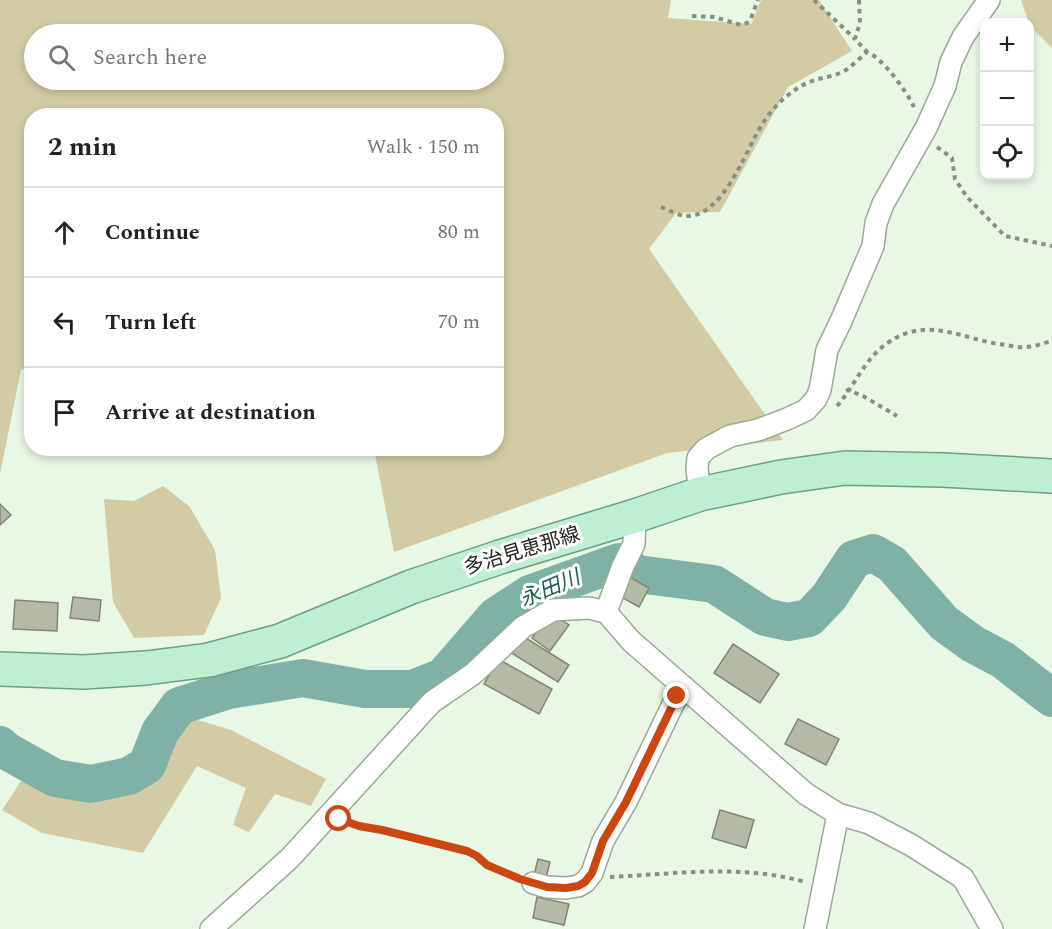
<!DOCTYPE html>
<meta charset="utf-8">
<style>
:root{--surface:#fff;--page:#f2f2f2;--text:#222;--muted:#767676;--line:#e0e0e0}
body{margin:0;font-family:Spectral,"Noto Sans JP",serif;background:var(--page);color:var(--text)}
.controls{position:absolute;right:18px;top:18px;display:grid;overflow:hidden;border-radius:12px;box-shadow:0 3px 9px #0003}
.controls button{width:54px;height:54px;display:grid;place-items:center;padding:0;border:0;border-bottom:2px solid var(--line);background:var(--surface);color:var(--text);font:30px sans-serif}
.stop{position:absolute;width:18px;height:18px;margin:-14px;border:4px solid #cc460f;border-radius:50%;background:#fff}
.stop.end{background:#cc460f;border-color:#fff;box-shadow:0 2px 6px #0008}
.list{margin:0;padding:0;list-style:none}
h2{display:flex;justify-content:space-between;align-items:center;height:78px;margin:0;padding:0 24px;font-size:26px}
h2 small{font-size:20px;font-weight:400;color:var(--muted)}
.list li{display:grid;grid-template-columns:39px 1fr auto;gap:18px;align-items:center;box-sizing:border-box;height:90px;padding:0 24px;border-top:2px solid var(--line)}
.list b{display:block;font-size:22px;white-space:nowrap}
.list em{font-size:20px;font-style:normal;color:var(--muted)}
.icon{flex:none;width:33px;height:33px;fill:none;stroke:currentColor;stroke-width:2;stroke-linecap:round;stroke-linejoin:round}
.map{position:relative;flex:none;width:1052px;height:929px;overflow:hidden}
.search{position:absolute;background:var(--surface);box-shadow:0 3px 9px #0003;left:24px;top:24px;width:480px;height:66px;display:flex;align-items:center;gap:15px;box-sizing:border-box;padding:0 21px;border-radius:33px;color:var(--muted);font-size:22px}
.panel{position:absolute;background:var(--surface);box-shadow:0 3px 9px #0003;left:24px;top:108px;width:480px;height:348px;border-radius:24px}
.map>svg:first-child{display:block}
.green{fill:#d2cba5;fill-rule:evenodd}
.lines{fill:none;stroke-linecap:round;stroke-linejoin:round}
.river{stroke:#80b1a6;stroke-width:38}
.building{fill:#b5baa6;stroke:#818673;stroke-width:1.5}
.minor-casing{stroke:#9ca998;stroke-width:24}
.primary-casing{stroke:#6ba080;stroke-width:36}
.path{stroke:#869083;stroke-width:4;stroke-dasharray:4.5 4.5;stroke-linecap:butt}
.minor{stroke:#fff;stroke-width:21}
.primary{stroke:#bfeed3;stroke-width:33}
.route{stroke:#cc460f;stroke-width:8}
.labels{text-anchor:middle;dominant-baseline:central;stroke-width:6;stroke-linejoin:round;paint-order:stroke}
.street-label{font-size:20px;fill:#20251e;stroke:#fff}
.water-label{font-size:21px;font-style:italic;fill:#1c5d51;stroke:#fff}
</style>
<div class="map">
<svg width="1052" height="929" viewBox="0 0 1052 929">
<rect width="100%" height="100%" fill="#e9f7e5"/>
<path class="green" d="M0,0H671L668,18L751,24L761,0H819L852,51L788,87L720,212L676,213L649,249L783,440L667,453L394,552L374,449L496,448V116H32L31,367L21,370L0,474ZM34,34H494V80H34Z
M1021,0H1052V48L1030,26Z
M163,486L189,506L215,550L221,598L204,635L134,638L113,602L104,499L134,501Z
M188,717L231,730L326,779L311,806L275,794L249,832L233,825L246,788L197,766L143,853L42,833L2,810L25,775L54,787L90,795L124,788L158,771Z"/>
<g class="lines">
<path class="river" d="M0,745L5,750L55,778L91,784L129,776L147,765L160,732L179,706L229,690L303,678L365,689H413L443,677L496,616L530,594L619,562L638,574L714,584L765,617L788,622L809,618L829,597L854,559L873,553L892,564L944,623L973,644L1003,660L1052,698"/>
</g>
<path class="building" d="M0,504L11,515L0,525Z
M626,575L649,588L639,607L616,594Z
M73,597L101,600L99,621L70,618Z
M15,600L58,603L57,631L13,629Z
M550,612L569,625L550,651L532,638Z
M521,635L569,665L558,682L510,652Z
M733,644L779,674L760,703L714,673Z
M498,659L552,689L539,714L484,684Z
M798,719L839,739L826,765L785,744Z
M720,810L754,820L746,848L712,838Z
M538,859L550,862L546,878L534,875Z
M537,897L569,904L564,925L533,918Z"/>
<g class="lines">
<defs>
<path id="minor" d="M700,494L697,469L698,458L706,449L730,436L758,430L787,419L806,410L816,399L820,390L827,350L841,321L873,246L876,223L883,204L926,128L945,86L951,62L963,37L989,0
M635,516L634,544L623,566L606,612L631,641L806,794L838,814L869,823L911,845L963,878L992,929
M533,883L547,887L566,888L578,886L585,882L592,873L603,841L626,802L677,696L684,687
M211,929L290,858L432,702L473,674L523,627L553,610L589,608L606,612
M815,929L838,814"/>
<path id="primary" d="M0,669L84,672L146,668L209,660L280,641L411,587L500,557L635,516L700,494L781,477L845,468L943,470L1052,476"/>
</defs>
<use href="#minor" class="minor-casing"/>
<use href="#primary" class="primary-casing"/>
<path class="path" d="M814,0L855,39
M859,0L860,23L855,39L867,52
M692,16L714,17L741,25L747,23L751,18L758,0
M937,147L952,158L955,179L967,197L1005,236L1052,246
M661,207C669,210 679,216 687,216C720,217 743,159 756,135C764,120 774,106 787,96C795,89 805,83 815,80C825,77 836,76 846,70C853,65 860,58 867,52C882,57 907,92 914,107
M846,391L848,390L863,396L897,416
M837,406C854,387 864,360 886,344C928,314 961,340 1006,345C1012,346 1019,348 1025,347C1034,347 1043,343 1052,341
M348,822L359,826L382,830L467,851L477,856L487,865L516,877
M610,877C675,874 742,864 805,882"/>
<use href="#minor" class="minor"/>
<use href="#primary" class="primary"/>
</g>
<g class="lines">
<path class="route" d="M339,819L359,826L382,830L467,851L477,856L487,865L520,879L547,887L566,888L578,886L585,882L592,873L603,841L626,802L677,696"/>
</g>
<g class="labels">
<g class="street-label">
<text transform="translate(522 551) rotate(-17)">多治見恵那線</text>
</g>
<g class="water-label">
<text transform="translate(550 589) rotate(-23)">永田川</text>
</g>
</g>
</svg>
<div class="controls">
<button>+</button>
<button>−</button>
<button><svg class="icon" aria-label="locate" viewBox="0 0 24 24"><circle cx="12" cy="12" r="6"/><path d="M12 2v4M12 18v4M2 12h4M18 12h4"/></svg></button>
</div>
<div class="stop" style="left:339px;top:819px"></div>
<div class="stop end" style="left:677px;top:696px"></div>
<div class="search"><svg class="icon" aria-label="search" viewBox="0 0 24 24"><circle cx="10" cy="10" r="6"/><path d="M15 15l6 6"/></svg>Search here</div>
<section class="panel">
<h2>2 min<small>Walk · 150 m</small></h2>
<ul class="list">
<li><svg class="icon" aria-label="ahead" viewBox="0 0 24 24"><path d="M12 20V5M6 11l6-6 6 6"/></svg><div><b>Continue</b></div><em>80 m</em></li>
<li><svg class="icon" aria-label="left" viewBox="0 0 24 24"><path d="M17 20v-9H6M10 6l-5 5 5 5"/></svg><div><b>Turn left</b></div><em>70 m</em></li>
<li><svg class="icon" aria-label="arrive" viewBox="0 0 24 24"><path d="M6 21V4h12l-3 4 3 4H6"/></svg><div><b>Arrive at destination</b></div></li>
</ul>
</section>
</div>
